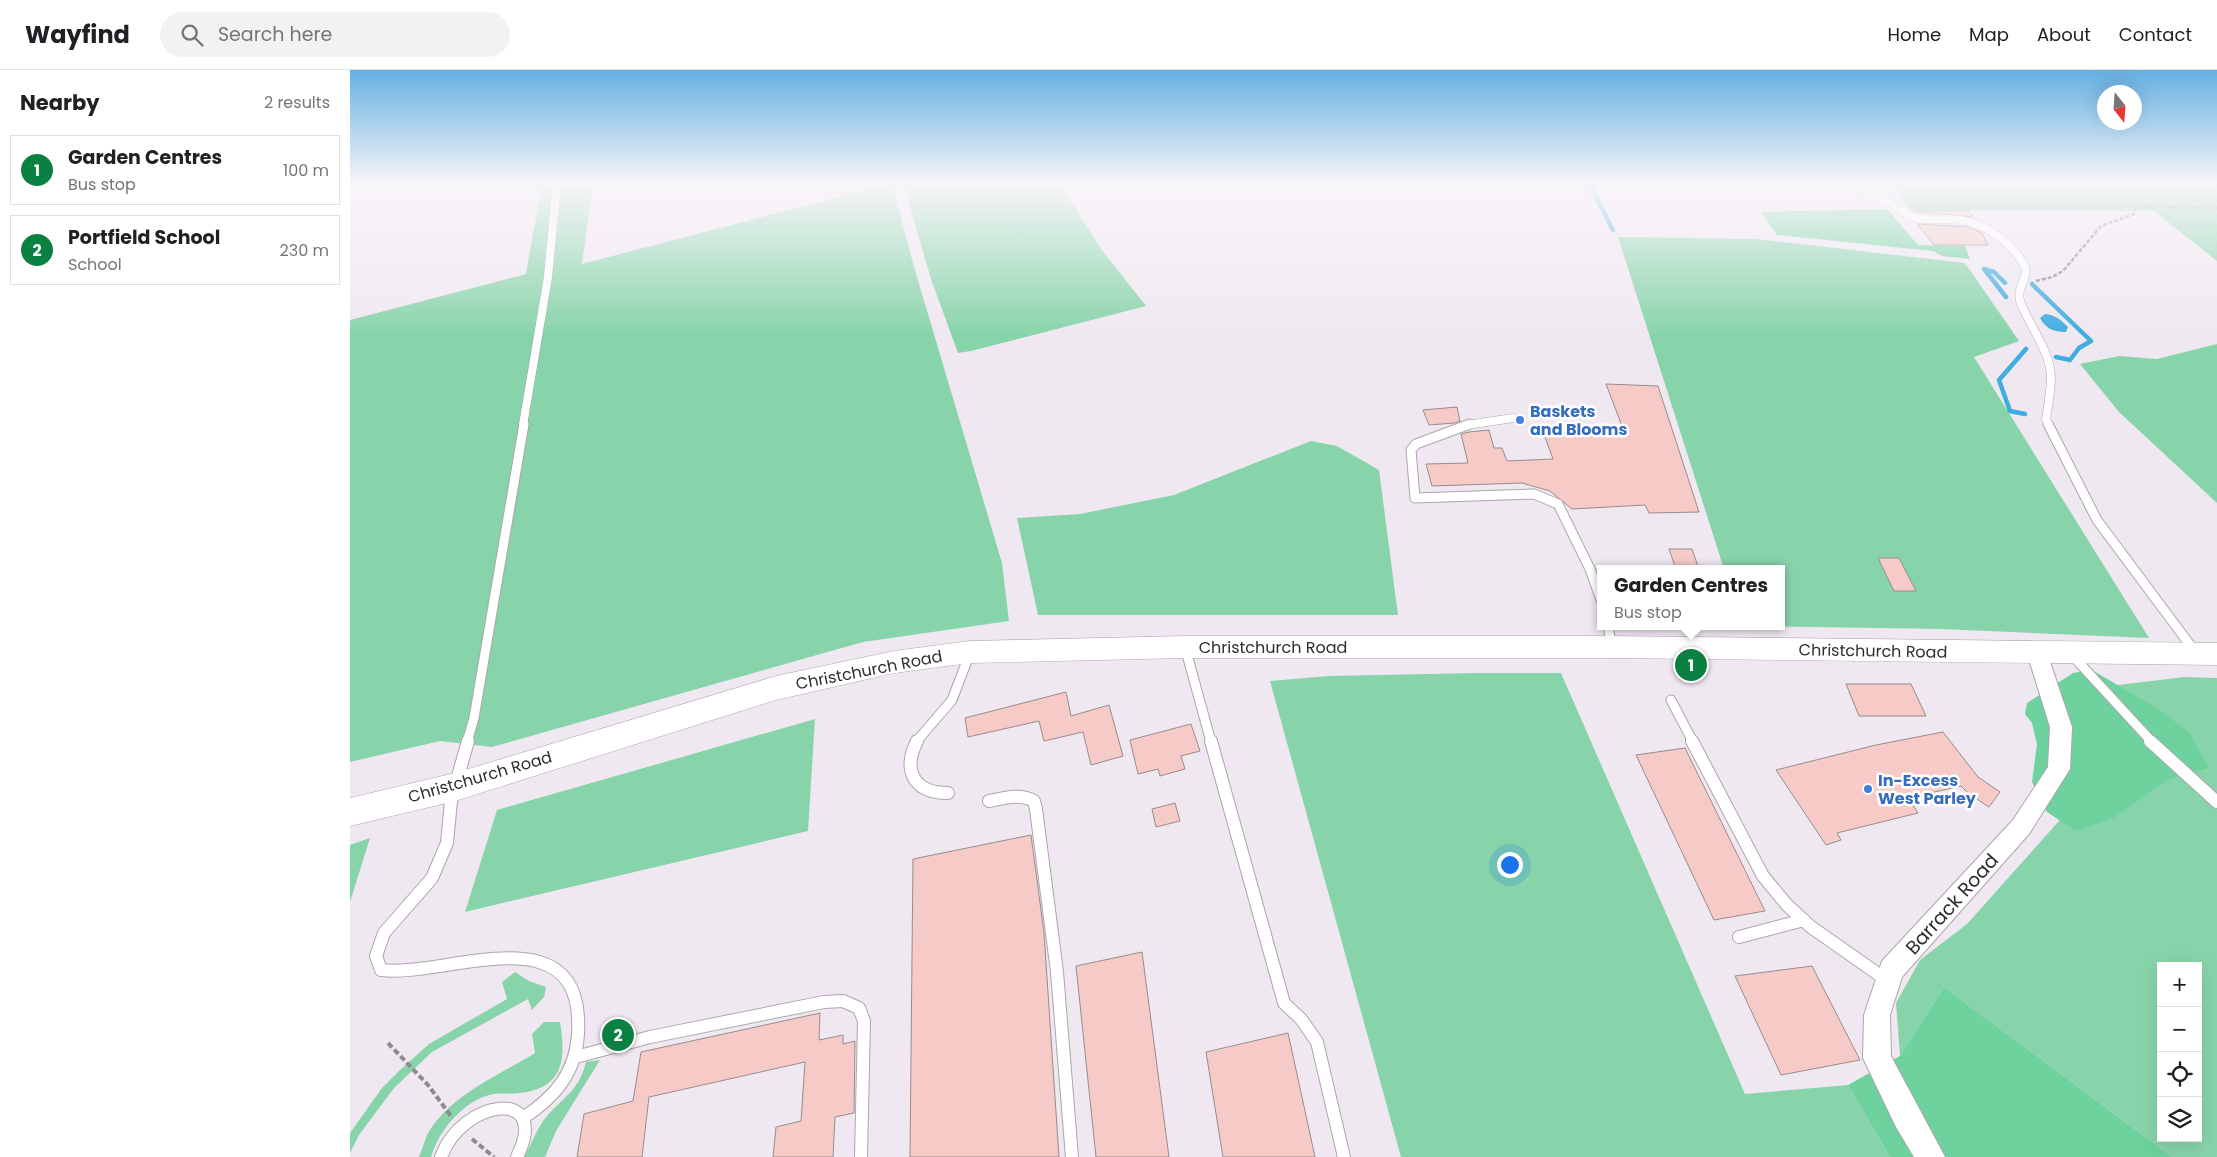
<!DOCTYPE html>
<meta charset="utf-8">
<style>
:root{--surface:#fff;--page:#f2f2f2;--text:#202124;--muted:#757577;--line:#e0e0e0;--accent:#0b8043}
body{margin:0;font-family:Poppins,sans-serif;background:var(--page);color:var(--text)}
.controls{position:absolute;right:15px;bottom:15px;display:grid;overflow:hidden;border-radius:0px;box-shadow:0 5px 20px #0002}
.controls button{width:45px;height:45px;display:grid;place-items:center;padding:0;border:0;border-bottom:1px solid var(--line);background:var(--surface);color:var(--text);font:25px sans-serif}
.compass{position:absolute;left:1747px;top:15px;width:45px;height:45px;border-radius:50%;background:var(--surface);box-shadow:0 5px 20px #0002;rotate:163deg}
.you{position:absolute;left:1159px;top:794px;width:18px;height:18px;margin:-12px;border:4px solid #fff;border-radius:50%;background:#1a73e8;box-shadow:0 0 0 8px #1a73e833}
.badge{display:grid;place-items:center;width:32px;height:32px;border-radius:50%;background:var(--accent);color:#fff;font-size:16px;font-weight:700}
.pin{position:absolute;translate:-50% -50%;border:2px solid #fff;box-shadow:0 1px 5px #0006}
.popup{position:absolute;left:1247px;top:495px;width:188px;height:65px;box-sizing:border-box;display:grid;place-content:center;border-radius:0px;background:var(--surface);filter:drop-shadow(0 1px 4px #0005);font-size:16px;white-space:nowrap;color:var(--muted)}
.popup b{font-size:19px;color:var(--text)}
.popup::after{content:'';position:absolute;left:50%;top:100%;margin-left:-10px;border:10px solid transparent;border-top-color:var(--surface)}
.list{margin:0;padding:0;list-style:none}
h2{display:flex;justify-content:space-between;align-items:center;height:65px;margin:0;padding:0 20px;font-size:21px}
h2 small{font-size:16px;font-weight:400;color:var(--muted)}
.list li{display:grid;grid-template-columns:32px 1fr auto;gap:15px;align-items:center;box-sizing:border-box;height:70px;margin:0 10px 10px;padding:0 10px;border:1px solid var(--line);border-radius:0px}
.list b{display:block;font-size:19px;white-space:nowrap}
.list p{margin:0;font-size:16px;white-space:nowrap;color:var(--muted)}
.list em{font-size:16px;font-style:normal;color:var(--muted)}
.icon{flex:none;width:28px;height:28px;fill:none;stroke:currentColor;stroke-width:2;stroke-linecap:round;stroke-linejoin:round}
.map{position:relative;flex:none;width:1867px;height:1087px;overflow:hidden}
header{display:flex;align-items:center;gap:30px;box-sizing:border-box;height:70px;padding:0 25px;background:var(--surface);border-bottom:1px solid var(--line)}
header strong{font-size:24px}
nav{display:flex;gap:28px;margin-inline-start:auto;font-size:18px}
.search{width:350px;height:45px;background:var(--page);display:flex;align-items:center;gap:12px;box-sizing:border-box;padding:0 18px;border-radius:28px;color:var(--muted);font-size:19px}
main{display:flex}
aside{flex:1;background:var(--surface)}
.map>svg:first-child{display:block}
.green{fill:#88d4aa;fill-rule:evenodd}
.forest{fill:#6dd29e}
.water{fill:#41acdf}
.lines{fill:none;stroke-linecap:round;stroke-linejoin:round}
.stream{stroke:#41acdf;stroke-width:4.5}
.building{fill:#f6cbc7;stroke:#978c8b}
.service-far2-casing{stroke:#aca5ad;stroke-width:9}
.service-far1-casing{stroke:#aca5ad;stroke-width:11}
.service-casing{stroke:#aca5ad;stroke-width:14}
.minor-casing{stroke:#aca5ad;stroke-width:2}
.secondary-casing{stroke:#aca5ad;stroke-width:1}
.path-far1{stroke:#908a90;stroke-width:2.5;stroke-dasharray:4 2;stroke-linecap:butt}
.path{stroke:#908a90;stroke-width:4;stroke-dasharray:6 3;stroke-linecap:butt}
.service-far2{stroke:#fff;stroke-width:8}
.service-far1{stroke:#fff;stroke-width:9}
.service{stroke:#fff;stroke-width:12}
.minor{fill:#fff;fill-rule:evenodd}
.secondary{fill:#fff;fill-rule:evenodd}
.shop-dot{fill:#3f7fe0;stroke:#fff;stroke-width:2}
.labels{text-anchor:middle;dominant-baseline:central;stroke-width:5;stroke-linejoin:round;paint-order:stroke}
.shop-label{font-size:16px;font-weight:bold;fill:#366cbe;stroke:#fff;text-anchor:start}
.street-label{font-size:16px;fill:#302d30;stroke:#fff}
.near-street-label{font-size:19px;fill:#302d30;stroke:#fff}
</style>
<header>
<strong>Wayfind</strong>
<div class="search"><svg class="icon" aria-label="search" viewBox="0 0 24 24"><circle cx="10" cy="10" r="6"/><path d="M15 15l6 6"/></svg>Search here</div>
<nav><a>Home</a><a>Map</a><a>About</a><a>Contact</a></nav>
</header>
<main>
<aside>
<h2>Nearby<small>2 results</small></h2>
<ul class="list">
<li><span class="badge">1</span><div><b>Garden Centres</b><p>Bus stop</p></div><em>100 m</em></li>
<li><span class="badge">2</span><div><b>Portfield School</b><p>School</p></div><em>230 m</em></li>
</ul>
</aside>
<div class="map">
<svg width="1867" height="1087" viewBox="0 0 1867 1087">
<rect width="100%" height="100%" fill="#f0e8f1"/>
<path class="green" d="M192,113H243L232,194L542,113L564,197L652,493L659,551L513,572L142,677L90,671L0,692V250L176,204Z
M553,113H709L751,179L796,236L621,281L608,283L582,212Z
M1542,113H1867V191L1804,141L1561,140Z
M1268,167L1407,169L1615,193L1669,271L1624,287L1799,568L1592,559L1392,556H1431V499H1374Z
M1867,274V433L1769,342L1730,294L1769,286L1807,289Z
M961,371L987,376L1029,400L1048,545H688L667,448L730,444L824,425Z
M1127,603H1211L1395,1024L1498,1015L1540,1087H1051L920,611L979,606Z
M1834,607L1867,608V1087H1822L1594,917L1550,986L1546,933L1570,890L1617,854L1709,751L1723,708L1768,615ZM1811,896H1848V1068H1811Z
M465,649L458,761L115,842L147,740Z
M20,768L0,832V775Z
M165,902L179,911L196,917L194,927L182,940L178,929L82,982L44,1018L9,1065L0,1083V1063L32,1018L50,1000L79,974L157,929L152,912Z
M194,952H210C216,989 214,1018 170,1023C162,1024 152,1023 143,1024C114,1030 89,1060 81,1087H69C72,1080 74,1072 77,1065C99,1025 148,1006 185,983L182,964Z
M250,990L206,1061L195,1087H174C182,1074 187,1057 197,1046C215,1026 229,1020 236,992Z"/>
<path class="forest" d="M1537,139L1568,175L1615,176L1620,189L1592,186L1583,181L1427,165L1411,142Z
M1742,600L1805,637L1839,662L1859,698L1817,710L1765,747L1726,761L1697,742L1682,712L1687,674L1682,653L1675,644L1677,633L1723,603Z
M1594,917L1822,1087H1540L1498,1015L1550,986Z"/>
<path class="water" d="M1695,244C1706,245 1711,250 1718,257L1716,262C1704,262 1696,259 1690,248Z"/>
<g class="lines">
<path class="stream" d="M1239,113L1263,160
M1655,213L1644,202L1634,199L1656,227
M1682,214L1741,271L1729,278L1720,290L1706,287
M1675,344L1660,341L1649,310L1676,279"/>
</g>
<path class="building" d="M1618,140L1623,147L1563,141Z
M1567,154L1618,157L1632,163L1638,175H1584Z
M1256,314L1308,316L1349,442L1299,443L1295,435L1222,439L1200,421L1172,413L1082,416L1076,394L1118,393L1111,364L1119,362L1139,360L1144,378H1152L1157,391L1203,389L1192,359L1272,356Z
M1107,337L1110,351L1104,353L1079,355L1073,340Z
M1319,479H1342L1349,499H1326Z
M1528,488H1549L1566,521H1544Z
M1496,614H1561L1576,646H1509Z
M716,622L721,646L759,635L773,686L741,695L733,662L694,671L689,651L618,667L615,648Z
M841,654L850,681L831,686L835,699L810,706L808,699L788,704L780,670Z
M1593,662L1628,707L1650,722L1639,737L1619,724L1611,716L1558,728L1568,743L1487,763L1491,770L1476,775L1426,700L1526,675Z
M1335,678L1415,841L1364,850L1286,685Z
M825,733L830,751L806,757L802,739Z
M681,765L694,863L709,1087H560L563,789Z
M792,882L819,1087H746L726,896Z
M1462,896L1510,990L1431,1005L1385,906Z
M470,943L469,970L493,965V974L505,971L504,1043L485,1047L483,1087H423L426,1057L451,1051L455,992L299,1027L292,1087H227L234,1044L283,1031L291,982Z
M938,963L965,1087H873L856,982Z"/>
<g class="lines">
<defs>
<path id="service-far2" d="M1508,113C1517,125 1526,128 1539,133C1549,137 1554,145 1565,148C1580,151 1595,148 1610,150C1635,153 1662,173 1674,195C1681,207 1664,218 1671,234C1681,258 1700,281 1701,307C1701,321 1698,336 1696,349L1699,355
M173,355L198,207L207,113
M1117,355L1163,348"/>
<path id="service-far1" d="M1120,354L1066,374L1061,380L1065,428L1184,424L1208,434L1240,499L1251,530
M1698,354L1747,450L1846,583
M1258,556L1262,577
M835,577L861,672
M1721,584L1802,672
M1321,630L1343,672
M117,672L124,648L174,354
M566,672L602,630L620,583"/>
<path id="service" d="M118,671L101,731L97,773L82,808L34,863L26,886L31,900C96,908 235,840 228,963C226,1003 205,1027 173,1048
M567,671C552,701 564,723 598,723
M861,671L934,933L951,949L967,972L994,1087
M1342,671L1413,806L1437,835L1461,857L1538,911
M1800,671L1867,732
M639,731C654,728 670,723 684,731L686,739L707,902L722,1087
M1389,867L1454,850
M226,987L300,967L474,932L493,931L509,938L514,951L511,1087
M91,1087C112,1029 202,1016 167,1087"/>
<path id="minor" d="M1687,575L1694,577L1697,583L1722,657L1720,699L1679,764L1552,907L1540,945L1541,986L1595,1087H1564L1546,1057L1513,988L1514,945L1532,891L1663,750L1698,697L1700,657L1677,583L1680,577Z"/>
<path id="secondary" d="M835,566H1262L1867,573V595L1262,588H835L620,593L544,603L426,630L105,731L0,756V728L105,703L426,606L544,581L620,571Z"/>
</defs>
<use href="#service-far2" class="service-far2-casing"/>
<use href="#service-far1" class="service-far1-casing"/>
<use href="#service" class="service-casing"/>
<use href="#minor" class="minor-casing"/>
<use href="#secondary" class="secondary-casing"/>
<path class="path-far1" d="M1686,211L1702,207L1713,201L1751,156L1784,144L1787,136L1867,138"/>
<path class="path" d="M38,973L78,1015L101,1046
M122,1069L144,1087"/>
<use href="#service-far2" class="service-far2"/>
<use href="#service-far1" class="service-far1"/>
<use href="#service" class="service"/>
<use href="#minor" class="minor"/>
<use href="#secondary" class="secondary"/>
</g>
<linearGradient id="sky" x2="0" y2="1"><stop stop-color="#65b1e4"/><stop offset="0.43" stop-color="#f8f5f9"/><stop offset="1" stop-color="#f8f5f9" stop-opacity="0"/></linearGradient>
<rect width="1867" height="265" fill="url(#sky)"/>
<g class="shop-dot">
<circle cx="1170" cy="350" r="5"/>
<circle cx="1518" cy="719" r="5"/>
</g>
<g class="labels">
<g class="shop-label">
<text x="1180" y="341">Baskets<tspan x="1180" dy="18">and Blooms</tspan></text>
<text x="1528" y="710">In-Excess<tspan x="1528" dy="18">West Parley</tspan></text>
</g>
<g class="street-label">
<text x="923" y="577">Christchurch Road</text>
<text transform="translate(1523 581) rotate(1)">Christchurch Road</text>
<text transform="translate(519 600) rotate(-11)">Christchurch Road</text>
<text transform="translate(130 707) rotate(-16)">Christchurch Road</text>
</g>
<g class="near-street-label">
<text transform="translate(1602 834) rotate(-48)">Barrack Road</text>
</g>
</g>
</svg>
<div class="controls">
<button>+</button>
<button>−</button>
<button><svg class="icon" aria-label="locate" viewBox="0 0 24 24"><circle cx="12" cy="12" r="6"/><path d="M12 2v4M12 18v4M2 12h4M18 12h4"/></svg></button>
<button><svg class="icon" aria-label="layers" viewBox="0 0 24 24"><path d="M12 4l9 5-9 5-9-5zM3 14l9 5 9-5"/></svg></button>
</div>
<svg class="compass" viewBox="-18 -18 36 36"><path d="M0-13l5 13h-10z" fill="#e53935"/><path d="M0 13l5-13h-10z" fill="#757577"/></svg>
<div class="you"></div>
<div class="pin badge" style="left:1341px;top:595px">1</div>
<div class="popup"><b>Garden Centres</b>Bus stop</div>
<div class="pin badge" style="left:268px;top:965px">2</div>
</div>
</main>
